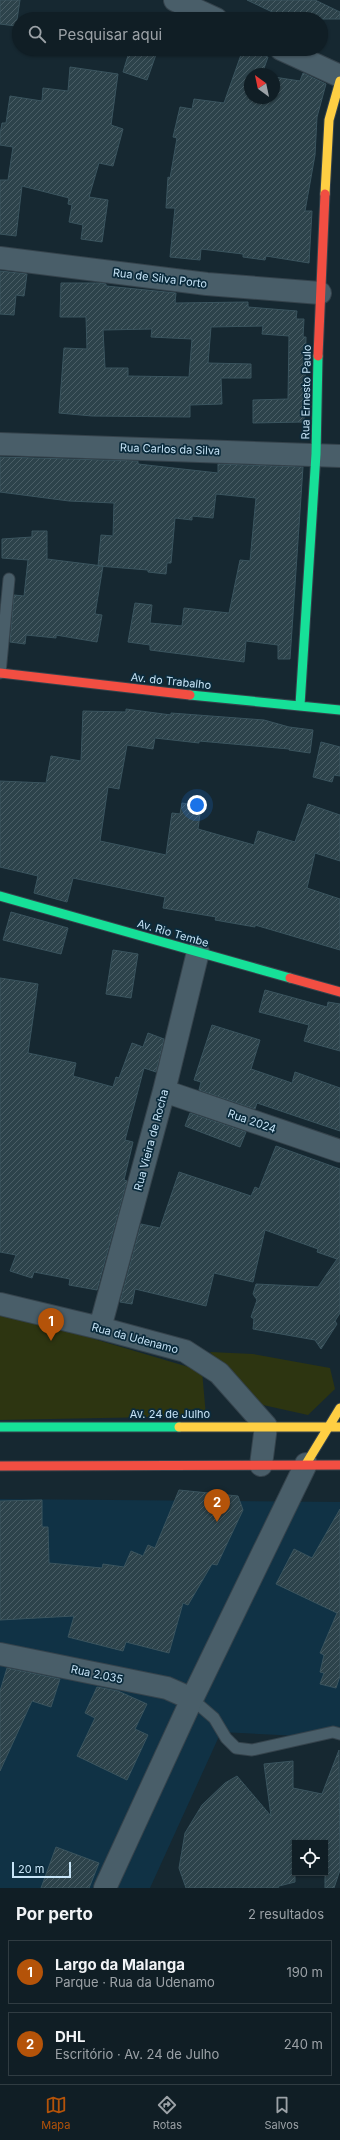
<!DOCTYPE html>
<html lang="pt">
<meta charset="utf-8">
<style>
:root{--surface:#101e25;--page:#19272d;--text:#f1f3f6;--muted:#9ca2a7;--line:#303c42;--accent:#b45309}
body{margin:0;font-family:Inter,sans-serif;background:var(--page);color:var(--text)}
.controls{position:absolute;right:12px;bottom:12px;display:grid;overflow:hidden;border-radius:0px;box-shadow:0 1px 3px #0004}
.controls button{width:36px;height:36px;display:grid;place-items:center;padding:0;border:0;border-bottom:1px solid var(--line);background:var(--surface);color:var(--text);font:20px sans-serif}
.compass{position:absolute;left:244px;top:68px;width:36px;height:36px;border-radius:50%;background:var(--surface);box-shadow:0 1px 3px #0004;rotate:327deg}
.scale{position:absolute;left:12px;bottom:10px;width:59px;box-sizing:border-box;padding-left:4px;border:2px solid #c7e4f7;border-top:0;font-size:11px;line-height:14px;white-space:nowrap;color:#c7e4f7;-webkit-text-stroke:3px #0b2b3c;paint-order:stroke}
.you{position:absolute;left:197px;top:805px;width:14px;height:14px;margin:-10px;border:3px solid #fff;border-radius:50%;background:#1a73e8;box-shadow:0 0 0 6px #1a73e833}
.badge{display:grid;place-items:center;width:26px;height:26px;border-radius:50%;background:var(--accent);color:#fff;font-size:13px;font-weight:700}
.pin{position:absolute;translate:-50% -33px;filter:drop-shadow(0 1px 2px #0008)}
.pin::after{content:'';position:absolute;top:21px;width:14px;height:12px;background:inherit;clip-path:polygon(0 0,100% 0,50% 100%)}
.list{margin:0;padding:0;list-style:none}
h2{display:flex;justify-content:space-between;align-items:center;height:52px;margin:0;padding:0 16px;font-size:17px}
h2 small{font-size:13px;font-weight:400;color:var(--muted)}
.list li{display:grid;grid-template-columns:26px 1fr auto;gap:12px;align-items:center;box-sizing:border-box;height:64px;margin:0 8px 8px;padding:0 8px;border:1px solid var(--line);border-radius:0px}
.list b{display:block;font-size:15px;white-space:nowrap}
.list p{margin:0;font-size:13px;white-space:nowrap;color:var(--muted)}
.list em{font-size:13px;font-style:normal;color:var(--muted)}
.icon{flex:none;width:22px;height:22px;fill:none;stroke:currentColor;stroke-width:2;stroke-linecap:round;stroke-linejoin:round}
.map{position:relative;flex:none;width:340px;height:1888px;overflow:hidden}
.search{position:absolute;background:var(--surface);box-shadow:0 1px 3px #0004;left:12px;right:12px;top:12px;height:44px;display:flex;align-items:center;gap:10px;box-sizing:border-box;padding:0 14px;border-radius:22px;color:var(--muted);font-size:15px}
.sheet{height:196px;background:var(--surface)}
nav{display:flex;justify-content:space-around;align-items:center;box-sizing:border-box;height:56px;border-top:1px solid var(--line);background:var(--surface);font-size:11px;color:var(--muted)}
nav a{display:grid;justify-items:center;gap:2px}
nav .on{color:var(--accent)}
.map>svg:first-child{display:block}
.built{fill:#103245}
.park{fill:#2d3511}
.building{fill:url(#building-hatch);stroke:#3a545e;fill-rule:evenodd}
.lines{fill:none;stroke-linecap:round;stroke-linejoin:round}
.lane-casing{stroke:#35434c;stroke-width:13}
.street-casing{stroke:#35434c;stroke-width:24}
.fast-casing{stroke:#35434c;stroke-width:11}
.slow-casing{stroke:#35434c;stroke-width:11}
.jam-casing{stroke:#35434c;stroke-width:11}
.lane{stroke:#495e69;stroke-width:11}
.street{stroke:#495e69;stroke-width:22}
.fast{stroke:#16e098;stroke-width:9}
.slow{stroke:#ffcf43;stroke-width:9}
.jam{stroke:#f24e42;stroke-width:9}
.labels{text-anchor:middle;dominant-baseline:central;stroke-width:3.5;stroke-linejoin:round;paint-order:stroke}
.street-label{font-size:11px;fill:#c7e4f7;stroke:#0b2b3c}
</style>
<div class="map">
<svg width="340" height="1888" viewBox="0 0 340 1888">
<defs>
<pattern id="building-hatch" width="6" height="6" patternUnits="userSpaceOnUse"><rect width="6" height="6" fill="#2d434b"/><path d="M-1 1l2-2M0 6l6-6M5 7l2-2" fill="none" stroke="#4a5e66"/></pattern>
</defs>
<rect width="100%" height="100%" fill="#162831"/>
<path class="built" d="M0,1499L340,1502V1738L221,1732L150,1888H0Z"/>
<path class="park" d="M0,1311L202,1371L206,1416L0,1420Z
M210,1352L253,1354L330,1368L335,1389L308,1415L254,1403Z"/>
<path class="building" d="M0,0H20L16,26L0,24Z
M247,0H315L340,12V19H287Z
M130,49H158L147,80L123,72Z
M243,49L268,57L262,74H250V98H274V77L300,81L303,73L326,84L317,117L315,155L305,211H312L309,263L266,256L265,260L243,257V254L201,249L200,260L170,257L175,208H166L168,177L170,178L177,138L173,137L180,107L192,109L194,99L224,103Z
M70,67L118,74L111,125L123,129L113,166L99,163L89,197L108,200L102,242L81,239L83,225L69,222L72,205L68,204L69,198L22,186L16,236L0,234V180H8L13,147L0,145V134L2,123H6L10,96L42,101L43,88L68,91Z
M0,271L27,274L24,296L16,295L14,315L0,314Z
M61,283H100L106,284V286L176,293L175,303L248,302V307L297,311L296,319H304L303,337H306L304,422L253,423V400L288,399L289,336L262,334L263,326L211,327L208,363L251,364V378H221L222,404L190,405V417L92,416L59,413L64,348L87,349L86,317H60ZM152,329L151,337L192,339L189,377L128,376V368H105L103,330Z
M0,457L138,461V464L218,473V464L303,467L290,659H278V645L246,641L244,662L150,650V645L128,642L135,603L152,605L150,623L182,626L184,608L229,613L240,560L250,561L256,498L216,494L213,518L192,516V520L175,518L171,563H167L166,574L148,572V570L98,566L101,535L113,536L114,503L69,501L0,492Z
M32,531H47V559L103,566L95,614L102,615L97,642L56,635V638L26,635L25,644L10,642L14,595L24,596L28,560L2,558V539L32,537Z
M126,709L171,715V713L264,720L289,727L313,730L310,753L289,750V749L199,741V743L155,738L153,749L127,745L119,789L108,787L100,841L166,855L172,813L180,814L182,803L201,806L198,829L254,845L258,831L295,842L308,804L340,815V861L315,853L307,888L340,899V950L255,925V927L215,920L216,917L163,908L165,897L73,878L67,902L34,893L38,876L0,867V781L46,783L51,756L81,761L83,711L126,712Z
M321,742L340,747V776L334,775L332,782L313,777Z
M11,912L68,928L61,954L3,940Z
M113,950L138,954L131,998L106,994Z
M0,978L38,984L28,1053L76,1063L73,1076L113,1087L116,1077L119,1078L132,1043L143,1047L148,1033L164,1039L156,1072L144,1068L125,1140L133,1142L124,1180L127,1181L97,1290L69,1285L70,1279L34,1272L32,1278L10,1271L16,1255L0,1252Z
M265,990L327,1007L328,1002L340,1004V1051L304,1041L309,1025L259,1012Z
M212,1025L260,1040L251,1069L292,1083L295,1072L340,1088V1131L257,1103L255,1109L199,1090L201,1082L194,1080Z
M190,1113L246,1132L240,1147L185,1126Z
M276,1146L340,1169V1313L335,1321L337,1324L321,1349L315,1340L253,1329L254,1319L251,1317L257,1300L253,1294L256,1284L318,1287L337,1259L317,1252L318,1249L265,1230L253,1282L214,1273L206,1306L135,1289L132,1304L120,1302L141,1224L160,1228L179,1172L251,1196L255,1187L259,1189Z
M179,1490L238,1496L243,1510L217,1565L212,1564L188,1605L183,1603L169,1653L126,1642L123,1651L68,1637L74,1616L0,1620V1501L42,1500V1527H48L49,1563L102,1568L103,1564L124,1567L131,1551L143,1556L148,1545L155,1548Z
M340,1509V1676L336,1688L320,1684L324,1673L320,1672L324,1655L320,1653L337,1613L276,1584L294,1549L312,1558Z
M7,1668L60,1679L51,1707L32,1701L0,1771V1691Z
M97,1687L118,1691L147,1704L135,1729L148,1735L127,1780L77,1756L95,1718L85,1713Z
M339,1750L340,1870L334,1888H325V1843H295V1882L279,1886L278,1888H186L179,1868L185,1833L202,1805L225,1783L237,1776L271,1816L264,1764L293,1761V1788L322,1794Z
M56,1847L99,1863L89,1888H41Z"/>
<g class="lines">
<defs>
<path id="lane" d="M0,673L9,579
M192,1699L214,1718L226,1738L236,1748L252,1750L333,1732L340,1734"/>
<path id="street" d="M175,0L216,19
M281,49L340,76
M0,258L207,284L320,293
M0,444L340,456
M164,1091L340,1151
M0,1304L100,1328L185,1351L219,1373L266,1426L261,1465
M100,1328L164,1091L198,952
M0,1654L167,1688L192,1699
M105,1888L192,1699L306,1464"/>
<path id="fast" d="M190,695L340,710
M300,705L316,454L318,356
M0,896L290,978
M0,1427H179"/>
<path id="slow" d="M325,194L329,120L340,81
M179,1427H340
M306,1464L340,1408"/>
<path id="jam" d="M318,356L325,194
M0,673L190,695
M290,978L340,992
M0,1466L340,1465"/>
</defs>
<use href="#lane" class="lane-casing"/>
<use href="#street" class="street-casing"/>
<use href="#fast" class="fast-casing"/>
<use href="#slow" class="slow-casing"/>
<use href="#jam" class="jam-casing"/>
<use href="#lane" class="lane"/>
<use href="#street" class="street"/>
<use href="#fast" class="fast"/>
<use href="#slow" class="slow"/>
<use href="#jam" class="jam"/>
</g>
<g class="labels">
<g class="street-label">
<text transform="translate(160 278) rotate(7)">Rua de Silva Porto</text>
<text transform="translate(306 392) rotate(-89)">Rua Ernesto Paulo</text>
<text transform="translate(170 449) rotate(2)">Rua Carlos da Silva</text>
<text transform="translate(171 681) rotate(6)">Av. do Trabalho</text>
<text transform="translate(173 933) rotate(16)">Av. Rio Tembe</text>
<text transform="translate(252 1121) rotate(19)">Rua 2024</text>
<text transform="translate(151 1140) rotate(-75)">Rua Vieira de Rocha</text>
<text transform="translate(135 1338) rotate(15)">Rua da Udenamo</text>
<text x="170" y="1414">Av. 24 de Julho</text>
<text transform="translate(97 1674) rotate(12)">Rua 2.035</text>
</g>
</g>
</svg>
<div class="controls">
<button><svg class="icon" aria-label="locate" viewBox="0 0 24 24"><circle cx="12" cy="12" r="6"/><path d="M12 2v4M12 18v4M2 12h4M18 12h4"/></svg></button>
</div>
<svg class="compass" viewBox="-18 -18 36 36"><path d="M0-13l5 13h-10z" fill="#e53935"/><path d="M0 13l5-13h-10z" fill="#9ca2a7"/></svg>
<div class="scale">20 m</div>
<div class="you"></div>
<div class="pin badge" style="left:51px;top:1341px">1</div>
<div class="pin badge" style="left:217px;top:1522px">2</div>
<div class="search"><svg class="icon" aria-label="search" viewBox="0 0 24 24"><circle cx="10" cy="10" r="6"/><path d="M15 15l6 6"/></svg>Pesquisar aqui</div>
</div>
<section class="sheet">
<h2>Por perto<small>2 resultados</small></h2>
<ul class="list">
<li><span class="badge">1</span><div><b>Largo da Malanga</b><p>Parque · Rua da Udenamo</p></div><em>190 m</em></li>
<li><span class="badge">2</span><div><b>DHL</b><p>Escritório · Av. 24 de Julho</p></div><em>240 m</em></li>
</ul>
</section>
<nav>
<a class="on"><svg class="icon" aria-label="map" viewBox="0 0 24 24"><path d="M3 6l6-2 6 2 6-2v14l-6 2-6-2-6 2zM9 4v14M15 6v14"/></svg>Mapa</a>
<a><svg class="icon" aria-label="directions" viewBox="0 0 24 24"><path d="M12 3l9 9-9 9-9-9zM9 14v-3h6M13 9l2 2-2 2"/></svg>Rotas</a>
<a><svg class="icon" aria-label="saved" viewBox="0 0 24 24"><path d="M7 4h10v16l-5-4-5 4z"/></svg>Salvos</a>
</nav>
